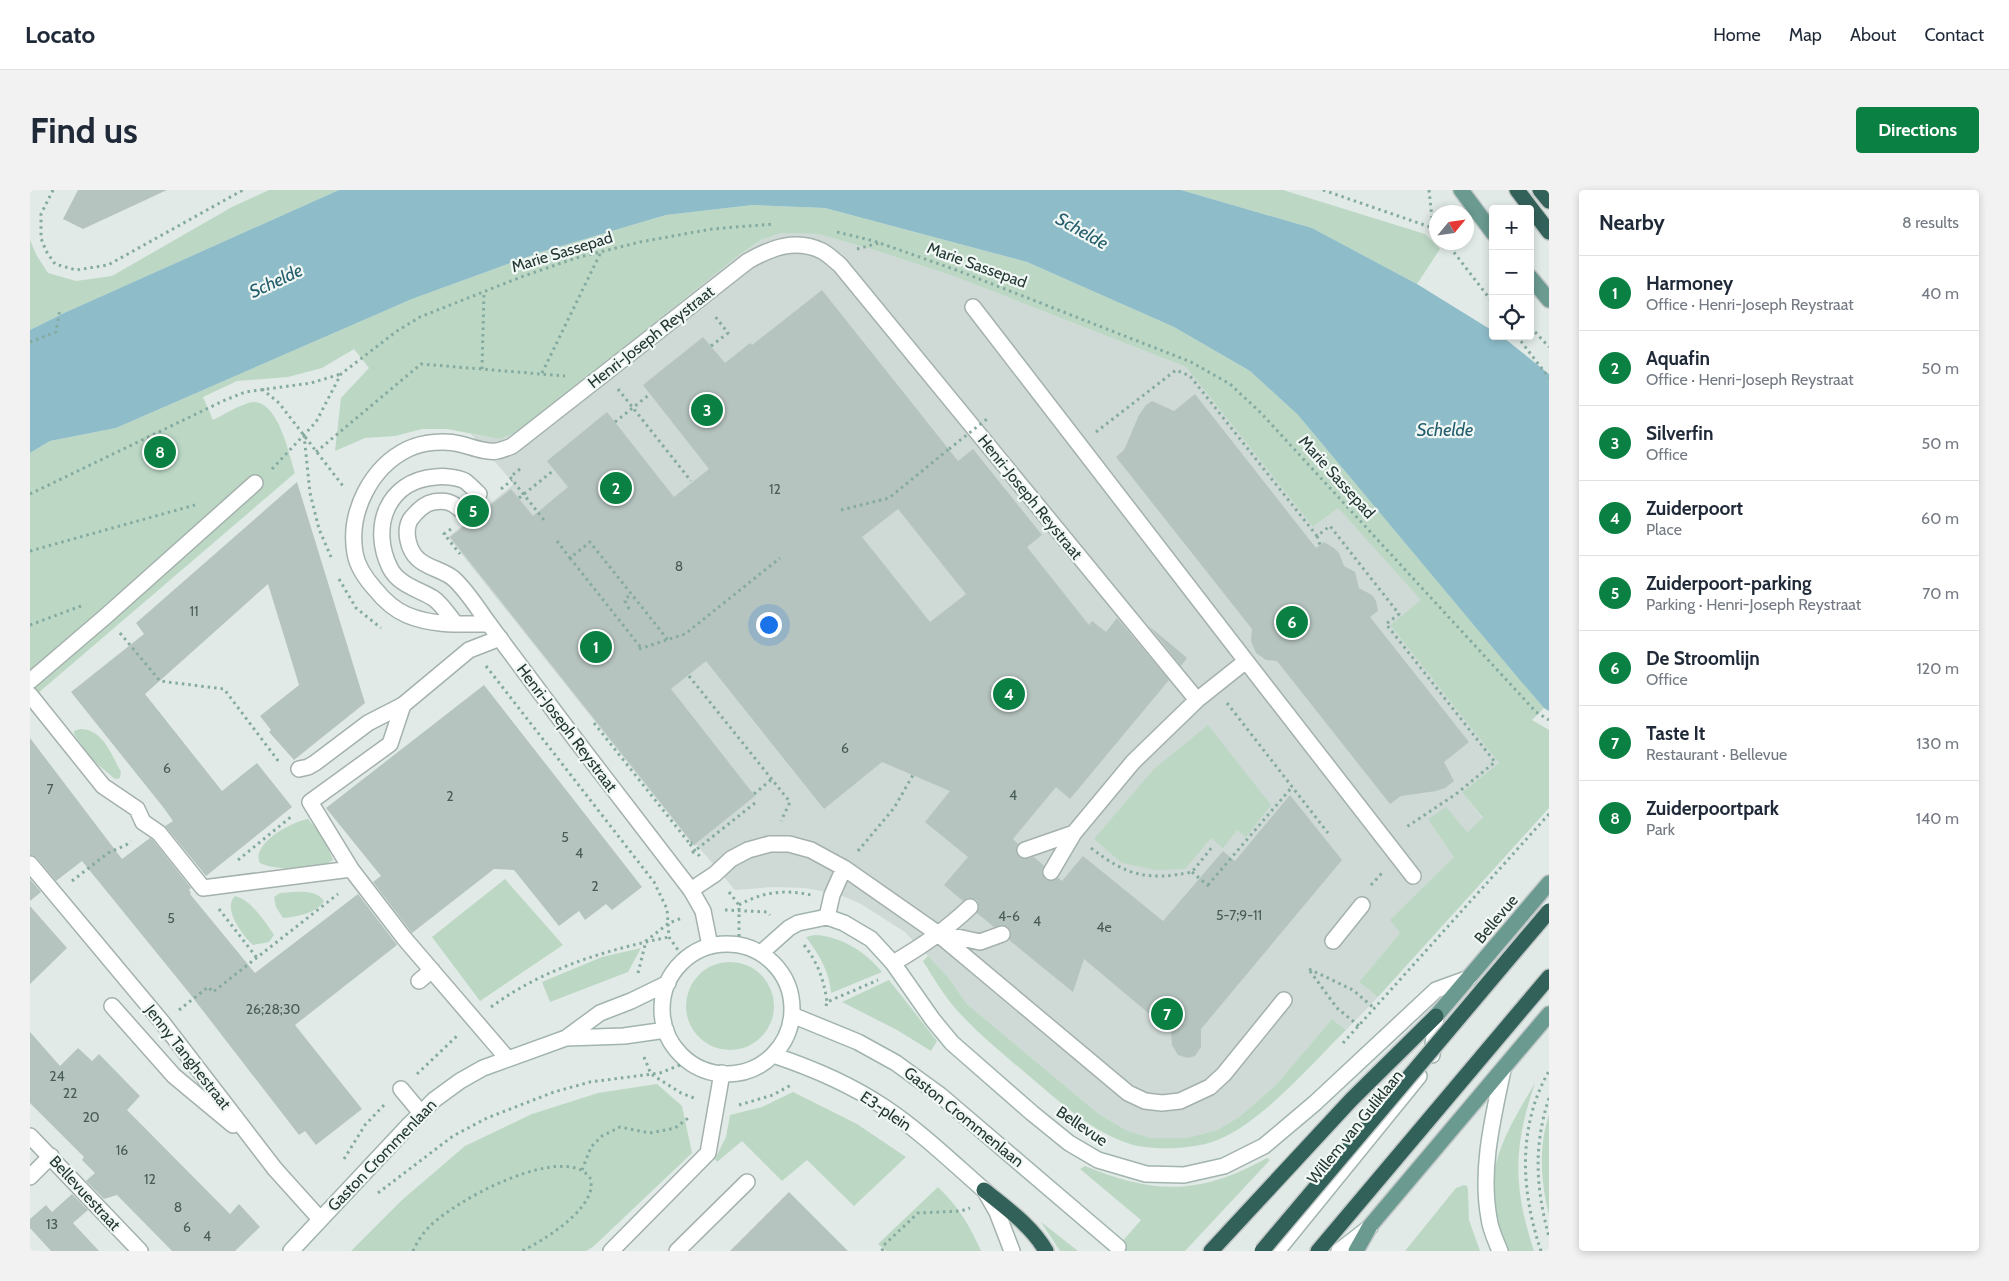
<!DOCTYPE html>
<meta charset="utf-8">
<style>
:root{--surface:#fff;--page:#f2f2f3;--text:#1f2937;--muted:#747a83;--line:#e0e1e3;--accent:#0b8043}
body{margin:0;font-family:Cabin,sans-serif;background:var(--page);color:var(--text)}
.controls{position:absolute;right:15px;top:15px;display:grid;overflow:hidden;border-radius:5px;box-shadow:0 2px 8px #0003}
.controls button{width:45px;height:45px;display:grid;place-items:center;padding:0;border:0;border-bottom:1px solid var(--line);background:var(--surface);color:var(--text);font:25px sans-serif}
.compass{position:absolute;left:1399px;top:15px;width:45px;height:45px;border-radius:50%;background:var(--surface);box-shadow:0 2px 8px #0003;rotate:61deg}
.you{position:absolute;left:738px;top:434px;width:18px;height:18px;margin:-12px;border:4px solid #fff;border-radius:50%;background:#1a73e8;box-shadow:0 0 0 8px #1a73e833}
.badge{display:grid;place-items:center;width:32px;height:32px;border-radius:50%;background:var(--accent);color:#fff;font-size:16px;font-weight:700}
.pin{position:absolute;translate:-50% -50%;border:2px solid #fff;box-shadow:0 1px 5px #0006}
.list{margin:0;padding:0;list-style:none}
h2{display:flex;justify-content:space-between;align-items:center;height:65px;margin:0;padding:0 20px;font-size:21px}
h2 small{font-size:16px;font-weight:400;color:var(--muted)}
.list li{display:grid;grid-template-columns:32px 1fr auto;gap:15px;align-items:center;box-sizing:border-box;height:75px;padding:0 20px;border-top:1px solid var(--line)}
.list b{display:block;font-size:19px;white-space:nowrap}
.list p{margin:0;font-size:16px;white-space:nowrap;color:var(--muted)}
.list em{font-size:16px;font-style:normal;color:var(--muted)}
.icon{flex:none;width:28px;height:28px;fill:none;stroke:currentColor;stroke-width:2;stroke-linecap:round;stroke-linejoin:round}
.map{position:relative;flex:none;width:1519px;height:1061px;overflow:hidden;border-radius:5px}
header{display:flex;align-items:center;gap:30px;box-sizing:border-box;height:70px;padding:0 25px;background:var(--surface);border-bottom:1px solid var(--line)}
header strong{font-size:24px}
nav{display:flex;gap:28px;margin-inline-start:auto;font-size:18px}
.intro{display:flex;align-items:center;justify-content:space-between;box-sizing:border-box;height:120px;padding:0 30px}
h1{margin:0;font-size:35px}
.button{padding:12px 22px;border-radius:5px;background:var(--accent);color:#fff;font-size:18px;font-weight:700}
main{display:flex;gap:30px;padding:0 30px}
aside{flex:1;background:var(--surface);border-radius:5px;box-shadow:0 2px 8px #0003}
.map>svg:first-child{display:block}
.built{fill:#cfd9d5}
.green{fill:#bcd8c5}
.water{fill:#8ebdc9}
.building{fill:#b6c4bf;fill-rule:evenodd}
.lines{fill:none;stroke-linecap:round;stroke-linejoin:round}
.lane-casing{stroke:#a4b1ad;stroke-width:18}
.street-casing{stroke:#a4b1ad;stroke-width:18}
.secondary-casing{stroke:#a1b4ae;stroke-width:18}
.primary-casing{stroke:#c1c7c6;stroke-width:18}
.highway-casing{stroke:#c1c7c6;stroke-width:18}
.path{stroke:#85aaa0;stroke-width:3;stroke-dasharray:2.5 4;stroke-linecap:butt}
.lane{stroke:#fff;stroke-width:15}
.street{stroke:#fff;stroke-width:15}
.secondary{stroke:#fff;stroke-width:15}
.primary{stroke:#6a9a90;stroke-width:15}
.highway{stroke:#326159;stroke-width:15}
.highway-bridge-casing{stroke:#c1c7c6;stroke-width:18;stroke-linecap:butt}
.path-bridge{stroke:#85aaa0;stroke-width:3;stroke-dasharray:2.5 4;stroke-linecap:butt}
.highway-bridge{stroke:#326159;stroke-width:15}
.labels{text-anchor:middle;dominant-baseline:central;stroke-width:4.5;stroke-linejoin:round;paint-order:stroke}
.number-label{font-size:14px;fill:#485b56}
.street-label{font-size:16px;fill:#233833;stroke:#f1f7f4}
.water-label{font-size:18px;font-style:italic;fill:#245e6d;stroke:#f1f7f4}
</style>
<header>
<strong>Locato</strong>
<nav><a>Home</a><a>Map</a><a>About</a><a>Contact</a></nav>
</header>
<div class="intro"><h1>Find us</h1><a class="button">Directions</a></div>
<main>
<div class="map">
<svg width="1519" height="1061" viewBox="0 0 1519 1061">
<rect width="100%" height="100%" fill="#e1eae6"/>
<path class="built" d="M751,43L788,44L841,59L926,87L1156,177L1283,337L1308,318L1392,410L1360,435L1469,573L1432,602L1453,629L1436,642L1416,618L1424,667L1361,730L1370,743L1329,792L1348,807L1316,840L1302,829L1245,896L1209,927L1187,940L1157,948H1121L1098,941L1070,925L937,814L918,787L875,742L831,714L808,704L775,698L743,697L705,700L667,655L664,656L418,347L484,294L441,244L469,249L710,64L731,50Z"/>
<path class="green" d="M239,0H309L34,123L0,140V36V50L7,66L18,83L46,91L82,86L202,17Z
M1151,0H1253L1395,44L1410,59L1387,94L1282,38Z
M723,15L795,18L997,72L1144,137L1220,181L1268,225L1514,518L1502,530L1519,540V618L1348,807L1329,792L1370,743L1360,730L1424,667L1398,629L1416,617L1437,642L1453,628L1432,602L1469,573L1360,435L1391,410L1308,318L1283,337L1156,177L926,87L841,59L788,44L751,43L731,50L710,64L488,242L469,249L417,239H392L365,246L335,248L305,261L311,208L339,178L324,159L292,178L258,187L207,191L173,207L183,230C195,224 206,217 218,213C247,204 259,264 265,283L0,510V263L20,251L86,238L382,109L511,62L636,25Z
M1178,535L1241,615L1216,647L1207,640L1193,658L1181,648L1155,679L1126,680L1092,673L1064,649L1124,579Z
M50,539C73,539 81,564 91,582L90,588L85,589L60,568L44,544V541Z
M278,629L294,648L303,670C288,681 246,681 230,673C220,654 263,631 278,629Z
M475,689L533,755L450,811L402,747Z
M250,703C263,702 286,698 294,711C287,723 267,727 253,728L246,717L244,707Z
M205,706C221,710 235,731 244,745L239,752L223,755C213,746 192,719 205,706Z
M784,745C811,746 836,762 852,782L801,803C800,782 788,763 776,747Z
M611,758L598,782L520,812L512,792L572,767Z
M898,766L918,787L937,814L1070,925L1098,941L1121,948H1157L1187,940L1209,927L1245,896L1302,829L1316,840C1279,876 1228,938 1179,953C1157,959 1119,961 1097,953C1058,939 1029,911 998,885C973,864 947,843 925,818C913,804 903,787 893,771Z
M656 816a44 44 0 1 1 88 0a44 44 0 1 1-88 0Z
M859,790L907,851L901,861L867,840L812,812Z
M1505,893C1483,958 1483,996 1504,1061H1477C1447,990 1469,954 1505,893Z
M627,894L652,916L662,963L564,1056L556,1061H321L372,1010L435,956L502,924L568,903Z
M763,902L827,934L876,967L824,1016L777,970L752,991L712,951L687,972L685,969L696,947L700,925L732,917Z
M1519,925V1025C1511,993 1508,957 1519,925Z
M1237,968L1240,970L1155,1061H1084L1111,1030L1050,979L1055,976C1125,1005 1170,1005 1237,968Z
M1434,995L1437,996L1438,1000L1439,1030L1450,1061H1375L1426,998Z
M908,997C928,1016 940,1036 951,1061H856L848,1054Z
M1011,1032L1048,1061H1030Z"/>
<path class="water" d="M309,0H1151L1282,38L1387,94L1463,141V146L1474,148L1519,184V521L1514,518L1489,489L1268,225L1220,181L1144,137L997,72L795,18L723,15L636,25L511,62L382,109L86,238L20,251L0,263V140L34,123Z"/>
<path class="building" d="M48,0H137L53,39L33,29Z
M792,100L928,271L943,259L1012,345L997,357L1059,435L1062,431L1076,442L1087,428L1139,490L1040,609L1026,597L983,649L988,654L986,659L989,667L994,669L1004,667L1014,676L1012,682L1016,690L1021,691L1028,688L1032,691L1053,666L1133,731L1193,661L1205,671L1260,605L1312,670L1171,839V857L1165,866L1158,868L1148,865L1142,855L1141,842L1054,769L1043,802L979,750L981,741L978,737L973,735L964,737L947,723L949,715L947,710L938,708L933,711L914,695L938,667L895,632L920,601L852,572L794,619L676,471L641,499L725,606L664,655L420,347L481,299L503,326L538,297L517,271L577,222L644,307L679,279L613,195L673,147L695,173L720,153L722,155ZM868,319L936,404L900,432L832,347Z
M1165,204L1286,358L1294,352L1304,358L1309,363L1314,376L1325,382L1329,398L1342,405L1346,411L1348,421L1340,427L1439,552L1414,572L1424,591L1415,598L1406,601L1371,606L1360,614L1247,471L1236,470L1226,463L1221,451L1222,439L1086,267L1094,260L1109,225L1116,215L1122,211L1144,221Z
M267,292L335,513L264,570L239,542L241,540L230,526L269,495L238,394L115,504L192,601L227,573L262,617L176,686L135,636L143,631L133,617L41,502L114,444L106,433Z
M1119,436L1157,468L1151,476Z
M454,495L612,697L582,720L576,714L555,730L549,721L529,736L484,680L464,679L382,743L343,692L351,686L296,618Z
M0,548L92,669L120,648L123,650L161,698L159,700L161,703L160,704L225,783L328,704L367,755L265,835L332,919L286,955L275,941L269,945L160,804L52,671L26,691L7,668L0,665Z
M0,689L11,702L0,711Z
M0,716L37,758L0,794Z
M0,842L30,876L48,858L62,871L69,864L110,906L97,920L200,1024L209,1014L230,1037L205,1061H142L87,1005L74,1009L56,991L65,983L52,970L54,967L0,913Z
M759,1002L818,1061H700Z
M42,1004L58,1020L43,1033L69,1061H21L0,1038V1029L16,1015L22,1022Z"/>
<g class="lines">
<defs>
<path id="lane" d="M943,117L1216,471
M431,320C422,312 416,310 403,312C393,314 386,322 380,330C374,341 378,360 388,369C397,378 414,380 424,389C438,402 448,419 459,434
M426,434C419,426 412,414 403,408C388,399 369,395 360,378C340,337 357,291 405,287C414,286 427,287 435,291C440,295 445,300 449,304
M459,434C432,434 403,436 377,425C365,420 353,409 345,399C336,389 327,376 325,363C318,322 341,277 378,259C393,252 415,250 430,254C442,257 456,263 467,261C472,260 477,258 482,256L718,71C741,58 766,48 792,61C798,64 805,71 810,75L1167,510
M0,491L76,426L225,293
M0,505L73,596L107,619L113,632
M269,579L278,577L285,573L338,533L373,515
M995,660L1044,643
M0,674L132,832L245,979
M1021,682L1044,643L1103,572L1167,510L1216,471L1383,686
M661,700L685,684L701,669L718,660L740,654H759L781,660L814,678L907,743L1098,903L1115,911L1132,913L1150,911L1180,897L1194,884L1254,810
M797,727L802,705L814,678
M909,743L950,752L972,744
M1303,751L1332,715
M863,773C891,757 917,739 940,717
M82,816L144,886L203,935
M371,899L391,923
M581,1061L678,963L692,883
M647,1061L717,992"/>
<path id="street" d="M459,434L545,549L661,700L673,721L680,756
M470,448L439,460L373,515L360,554L280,612L321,679L374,748L477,868
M113,632L129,643L173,698L321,679
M389,791L402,780
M0,946L110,1061
M245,979L290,1029
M0,987L21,966
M955,1001L967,1022L982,1061"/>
<path id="secondary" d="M632 819a65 65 0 1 1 130 0a65 65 0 1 1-130 0Z
M731,763L759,738L768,733L797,727L814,733L841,749L863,773L903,830L922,853L1002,923L1039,953L1068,970L1116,984L1154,985L1194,976L1234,956L1285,913L1406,800L1439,788
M762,825L828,852L866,873L910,905L1088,1057
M536,848L570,823L601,811L638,793
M743,865C782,878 820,894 854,917C890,941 922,972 954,1000
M1402,865L1406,826
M261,1061L380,934L404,910L430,891L453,878L536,848L594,846L636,840
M1247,1061L1389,886
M1309,1061L1340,1037
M1470,1061C1466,1051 1460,1039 1459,1028C1450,979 1463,928 1473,880"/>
<path id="primary" d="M1431,0L1463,43
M1500,87L1519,110
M1406,826L1519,693
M1326,1061L1340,1036L1519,824"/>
<path id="highway" d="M1487,0L1519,42
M1510,0L1519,11
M954,1000C976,1018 1002,1036 1016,1061
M1181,1061L1321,910L1406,826
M1288,1061L1519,787"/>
</defs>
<use href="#lane" class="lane-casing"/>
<use href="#street" class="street-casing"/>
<use href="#secondary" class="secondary-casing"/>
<use href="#primary" class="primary-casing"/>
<use href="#highway" class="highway-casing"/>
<path class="path" d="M23,0L11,24V48L16,61L25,74L46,80L78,75L213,0
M1293,0L1403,38
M1399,0L1403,38
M807,42L844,51L929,81L1161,172L1200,194L1231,223L1506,522L1519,530
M1416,52L1463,113
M827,59L849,53
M1500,138L1506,143L1519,157
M1487,146L1519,188
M0,152L26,142L30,119
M681,156L698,143L684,125
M452,179L454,102
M512,183L571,62
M232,199L249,213L313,296
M588,199L661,291
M585,232L620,204
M1066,242L1146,180L1160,186L1287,346L1300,336L1369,424L1356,434L1465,572L1426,604L1375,638
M274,245L280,303L289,339L301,367
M286,262L391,174L535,186
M242,279L286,232L311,184L367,141L390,127L491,87L546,68L610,52L682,39L743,34
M490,279L480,287L514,330
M471,299L482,290
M0,304L193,211L215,202L281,193L311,184
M489,308L524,280
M811,320L859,308L919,259
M421,339L414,344L430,364
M1287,346L1290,355
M527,351L540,368L560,352L638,450
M0,361L165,315
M540,368L612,459
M309,389L326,418L351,438
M599,419L595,411L597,407H603
M0,435L51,416
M90,443L130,491L194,499L249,572
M609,459L655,444L750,368
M456,476L624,692L637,719L639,747L655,770
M659,486L760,612L751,631
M1197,513L1298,643
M564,533L660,654L662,652
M724,604L742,589
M660,654L671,668
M1061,658C1097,686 1118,691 1162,682L1183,656
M828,661L864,618L883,585
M662,663L725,613
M208,670L262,626
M1162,682L1181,698
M42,691L78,663L96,655L101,651
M1178,695L1262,597
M1341,695L1352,683
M699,702L709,715V755
M709,715C732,702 755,699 781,705
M189,719L227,768
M695,720L737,722L740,725
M774,755C788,773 794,790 797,812
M1279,779L1323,800L1345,819
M1280,781L1307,818L1329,836
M608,783L616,751L639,733L652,728
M796,816L797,812L848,790
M461,817C514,778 576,760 639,747
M149,820L178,797L183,802L308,704
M1313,853L1519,624
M614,867L621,884L651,903L664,908
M387,884L428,845
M1519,908C1503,957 1506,998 1519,1047
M709,915L743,905L761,895
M314,969L335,935L355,914
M552,980L561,957L572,946L590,937L620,943L645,938L661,926
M348,1003L423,946L457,928L524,902L560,892L630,883L660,871
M383,1061C387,1052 393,1043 400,1036C427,1010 514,963 551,980C555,982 558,985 560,988C560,991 562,996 561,999C555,1025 514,1050 492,1061
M852,1061L854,1055L888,1023L931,1021L940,1018
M1511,1061C1491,1002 1487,937 1519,881"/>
<use href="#lane" class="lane"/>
<use href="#street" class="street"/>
<use href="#secondary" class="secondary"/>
<use href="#primary" class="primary"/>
<use href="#highway" class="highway"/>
<defs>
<path id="highway-bridge" d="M1232,1061L1519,721"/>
</defs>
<use href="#highway-bridge" class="highway-bridge-casing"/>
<path class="path-bridge" d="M919,259L957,229"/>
<use href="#highway-bridge" class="highway-bridge"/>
</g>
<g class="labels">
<g class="number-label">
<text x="745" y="299">12</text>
<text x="649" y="376">8</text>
<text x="164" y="421">11</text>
<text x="815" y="558">6</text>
<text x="137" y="578">6</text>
<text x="20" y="599">7</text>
<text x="983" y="605">4</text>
<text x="420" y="606">2</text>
<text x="535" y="647">5</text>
<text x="549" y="663">4</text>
<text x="565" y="696">2</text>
<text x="1209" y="725">5-7;9-11</text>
<text x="979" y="726">4-6</text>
<text x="141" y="728">5</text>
<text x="1007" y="731">4</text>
<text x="1074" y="737">4e</text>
<text x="243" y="819">26;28;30</text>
<text x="27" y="886">24</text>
<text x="40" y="903">22</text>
<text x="61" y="927">20</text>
<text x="92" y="960">16</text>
<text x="120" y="989">12</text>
<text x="148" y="1017">8</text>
<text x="22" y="1034">13</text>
<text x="157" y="1037">6</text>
<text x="177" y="1046">4</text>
</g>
<g class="street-label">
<text transform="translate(532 62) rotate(-17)">Marie Sassepad</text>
<text transform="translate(947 75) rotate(20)">Marie Sassepad</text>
<text transform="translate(621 147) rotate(-38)">Henri-Joseph Reystraat</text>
<text transform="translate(1307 287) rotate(48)">Marie Sassepad</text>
<text transform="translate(1000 307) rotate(51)">Henri-Joseph Reystraat</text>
<text transform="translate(537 538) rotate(53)">Henri-Joseph Reystraat</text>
<text transform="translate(1466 729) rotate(-50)">Bellevue</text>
<text transform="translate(158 867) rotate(52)">Jenny Tanghestraat</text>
<text transform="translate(856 921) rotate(34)">E3-plein</text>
<text transform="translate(934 927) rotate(39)">Gaston Crommenlaan</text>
<text transform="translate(1052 936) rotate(34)">Bellevue</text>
<text transform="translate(1325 937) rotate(-51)">Willem van Guliklaan</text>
<text transform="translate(352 965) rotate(-46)">Gaston Crommenlaan</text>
<text transform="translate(55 1003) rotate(47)">Bellevuestraat</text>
</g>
<g class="water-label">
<text transform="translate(1052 41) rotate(29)">Schelde</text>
<text transform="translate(246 91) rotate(-25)">Schelde</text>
<text x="1415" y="240">Schelde</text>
</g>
</g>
</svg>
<div class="controls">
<button>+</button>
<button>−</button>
<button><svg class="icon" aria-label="locate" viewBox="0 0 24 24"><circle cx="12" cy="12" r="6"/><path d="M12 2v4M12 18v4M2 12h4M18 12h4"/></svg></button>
</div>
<svg class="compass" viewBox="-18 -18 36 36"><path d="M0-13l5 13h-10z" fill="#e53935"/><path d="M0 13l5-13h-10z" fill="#747a83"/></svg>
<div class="you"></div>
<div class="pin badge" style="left:566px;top:457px">1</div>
<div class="pin badge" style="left:586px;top:298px">2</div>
<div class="pin badge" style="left:677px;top:220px">3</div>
<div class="pin badge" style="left:979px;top:504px">4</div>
<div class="pin badge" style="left:443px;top:321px">5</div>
<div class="pin badge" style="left:1262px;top:432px">6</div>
<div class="pin badge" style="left:1137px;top:824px">7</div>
<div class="pin badge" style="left:130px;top:262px">8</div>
</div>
<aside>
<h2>Nearby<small>8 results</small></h2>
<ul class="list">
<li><span class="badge">1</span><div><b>Harmoney</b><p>Office · Henri-Joseph Reystraat</p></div><em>40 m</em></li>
<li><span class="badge">2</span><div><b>Aquafin</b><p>Office · Henri-Joseph Reystraat</p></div><em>50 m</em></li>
<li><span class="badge">3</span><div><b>Silverfin</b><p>Office</p></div><em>50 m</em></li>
<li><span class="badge">4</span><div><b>Zuiderpoort</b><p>Place</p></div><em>60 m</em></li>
<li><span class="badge">5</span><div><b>Zuiderpoort-parking</b><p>Parking · Henri-Joseph Reystraat</p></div><em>70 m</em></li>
<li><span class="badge">6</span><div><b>De Stroomlijn</b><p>Office</p></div><em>120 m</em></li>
<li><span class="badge">7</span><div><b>Taste It</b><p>Restaurant · Bellevue</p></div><em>130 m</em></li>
<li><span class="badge">8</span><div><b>Zuiderpoortpark</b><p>Park</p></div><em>140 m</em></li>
</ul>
</aside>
</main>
